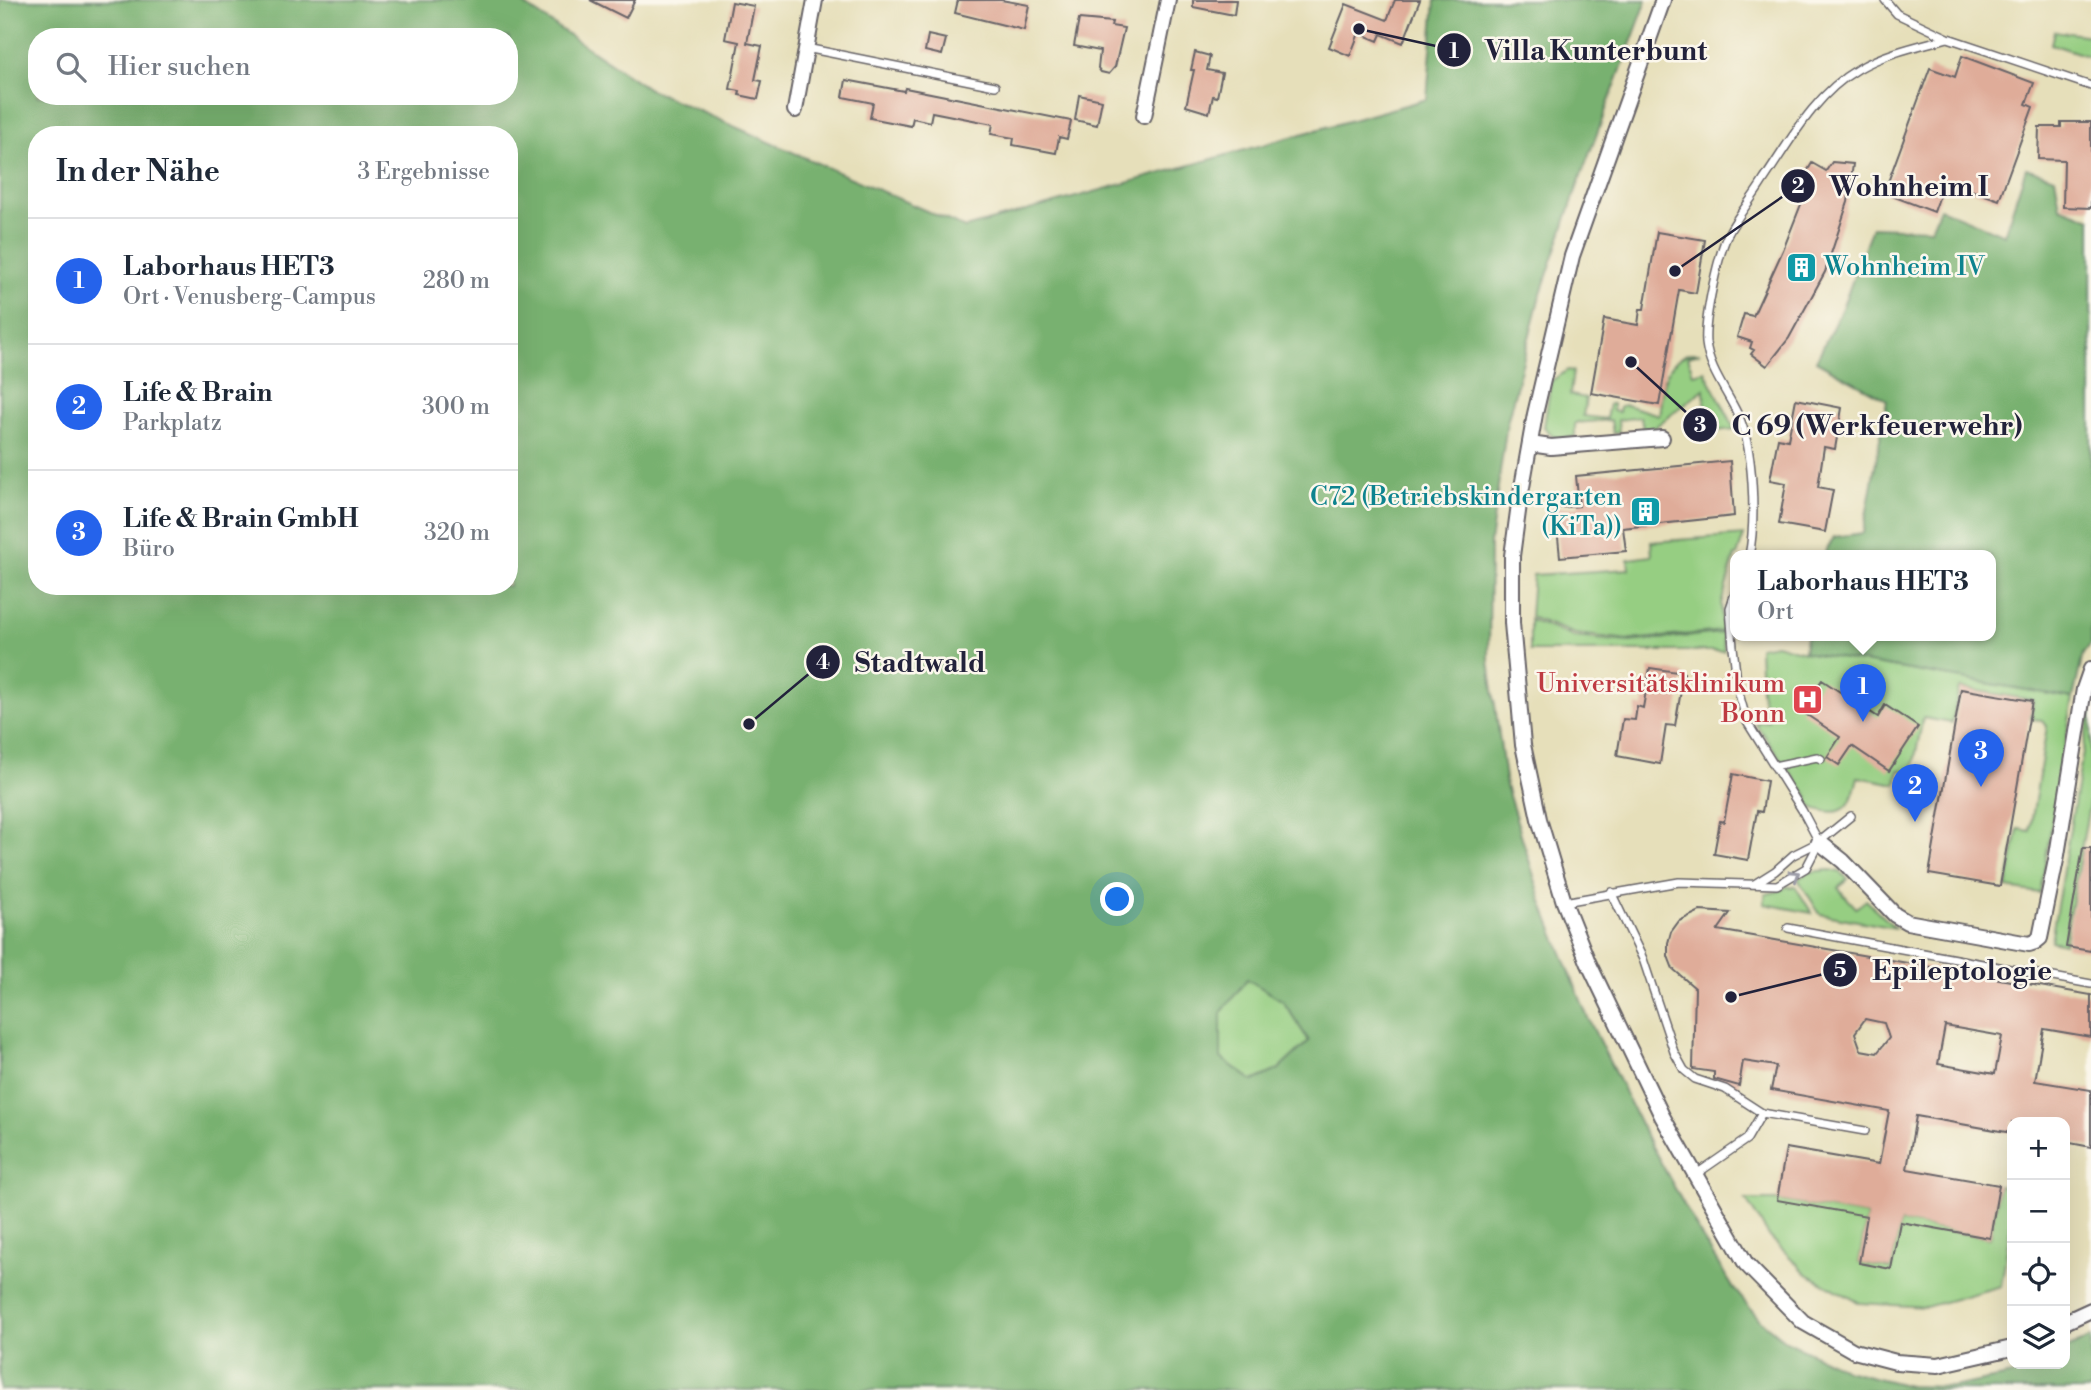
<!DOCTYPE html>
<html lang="de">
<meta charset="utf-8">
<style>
:root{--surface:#fff;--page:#f6f6f7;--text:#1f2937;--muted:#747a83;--line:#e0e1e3;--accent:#2563eb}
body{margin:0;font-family:"Libre Bodoni",serif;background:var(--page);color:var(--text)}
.controls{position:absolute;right:21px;bottom:21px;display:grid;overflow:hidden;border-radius:14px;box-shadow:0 7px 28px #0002}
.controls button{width:63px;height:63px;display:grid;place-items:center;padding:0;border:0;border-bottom:2px solid var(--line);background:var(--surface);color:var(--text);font:35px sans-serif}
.you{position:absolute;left:1118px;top:900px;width:24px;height:24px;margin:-18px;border:5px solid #fff;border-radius:50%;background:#1a73e8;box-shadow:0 0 0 10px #1a73e833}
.badge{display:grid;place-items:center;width:46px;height:46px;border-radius:50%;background:var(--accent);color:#fff;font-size:23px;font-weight:700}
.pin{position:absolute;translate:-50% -58px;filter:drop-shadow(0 2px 4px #0008)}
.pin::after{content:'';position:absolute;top:37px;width:24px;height:21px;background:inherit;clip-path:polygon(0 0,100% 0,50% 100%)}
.popup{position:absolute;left:1730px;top:550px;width:266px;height:91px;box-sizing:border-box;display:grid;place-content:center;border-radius:14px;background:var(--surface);filter:drop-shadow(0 2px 5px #0005);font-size:23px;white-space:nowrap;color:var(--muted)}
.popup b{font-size:26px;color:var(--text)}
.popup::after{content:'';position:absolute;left:50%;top:100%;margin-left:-14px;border:14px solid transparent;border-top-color:var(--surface)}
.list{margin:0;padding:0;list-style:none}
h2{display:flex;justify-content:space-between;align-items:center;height:91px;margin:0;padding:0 28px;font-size:30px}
h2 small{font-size:23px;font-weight:400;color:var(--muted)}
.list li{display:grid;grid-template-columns:46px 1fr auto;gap:21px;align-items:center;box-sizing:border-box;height:126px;padding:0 28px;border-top:2px solid var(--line)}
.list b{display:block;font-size:26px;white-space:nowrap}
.list p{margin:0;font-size:23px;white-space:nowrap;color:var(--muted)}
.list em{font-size:23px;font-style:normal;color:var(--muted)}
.icon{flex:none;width:38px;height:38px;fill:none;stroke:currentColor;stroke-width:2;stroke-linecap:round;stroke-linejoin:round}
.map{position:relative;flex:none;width:2091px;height:1390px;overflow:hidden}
.search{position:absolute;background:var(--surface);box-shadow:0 7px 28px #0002;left:28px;top:28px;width:490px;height:77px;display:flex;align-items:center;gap:18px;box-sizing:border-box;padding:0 24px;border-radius:28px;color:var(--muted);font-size:26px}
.panel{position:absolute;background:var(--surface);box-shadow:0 7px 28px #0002;left:28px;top:126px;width:490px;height:469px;border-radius:28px}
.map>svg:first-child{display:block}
.green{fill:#96ce82;stroke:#5c785e;stroke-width:2}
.forest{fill:#78b170;stroke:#4d6a56;stroke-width:2;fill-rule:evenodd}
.building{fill:#dfac99;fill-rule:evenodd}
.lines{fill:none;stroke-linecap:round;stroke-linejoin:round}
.lane-casing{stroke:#676467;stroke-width:10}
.street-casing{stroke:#676467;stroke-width:18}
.lane{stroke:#fff;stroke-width:7}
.street{stroke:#fff;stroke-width:14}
.oneway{stroke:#9c9ca7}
.labels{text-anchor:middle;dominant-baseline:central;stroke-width:5;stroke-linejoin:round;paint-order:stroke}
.culture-label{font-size:26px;fill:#0d838f;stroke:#fbf7ec;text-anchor:start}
.health-label{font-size:26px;fill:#be3a42;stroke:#fbf7ec;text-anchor:end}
.leader{fill:none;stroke:#22223b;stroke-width:2.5}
.callout-dot{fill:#22223b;stroke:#fbf7ec;stroke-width:2.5}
.mark-label{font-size:21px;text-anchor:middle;font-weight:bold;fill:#fff}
.callout-label{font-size:28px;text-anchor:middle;font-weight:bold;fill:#22223b;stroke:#fbf7ec;stroke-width:5;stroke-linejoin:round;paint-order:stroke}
</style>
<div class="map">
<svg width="2091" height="1390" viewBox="0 0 2091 1390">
<rect width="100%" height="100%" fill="#fbf7ec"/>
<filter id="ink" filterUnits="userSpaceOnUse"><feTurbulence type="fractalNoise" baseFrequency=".0143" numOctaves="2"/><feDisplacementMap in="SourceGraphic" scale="14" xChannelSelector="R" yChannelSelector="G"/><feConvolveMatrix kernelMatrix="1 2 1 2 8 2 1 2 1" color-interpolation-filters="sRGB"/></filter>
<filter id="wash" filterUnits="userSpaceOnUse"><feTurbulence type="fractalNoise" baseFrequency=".00686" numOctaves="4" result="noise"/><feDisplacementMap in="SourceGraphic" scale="28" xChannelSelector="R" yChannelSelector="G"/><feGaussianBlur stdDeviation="1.57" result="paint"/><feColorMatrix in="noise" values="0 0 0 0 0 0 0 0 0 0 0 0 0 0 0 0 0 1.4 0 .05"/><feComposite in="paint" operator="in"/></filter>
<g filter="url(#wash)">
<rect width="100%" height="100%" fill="#e6dfba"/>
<path class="green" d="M2054,31L2091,36V57L2051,44Z
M1689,353H1700L1688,356L1693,374L1705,371L1735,429L1706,432L1704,389L1650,431L1643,429L1641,417L1618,420L1619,433H1613L1611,420L1575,423V437L1555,438L1544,427L1551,381L1568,370L1573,371L1570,395L1586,398L1583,416L1606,419L1609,404H1613V411L1619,412L1620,406L1626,405L1659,415C1664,388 1660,366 1689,353Z
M1744,535L1737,556H1735L1721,604L1723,631L1630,640L1575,634L1530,617L1533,575L1629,569L1628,559L1652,556L1651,542Z
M1530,620L1574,637L1629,642L1723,633L1724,651H1530Z
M1776,644L1804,652L2073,698L2040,893L2007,888L2018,829L2030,831L2047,726L2042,720L2031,719L2033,700L1959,688L1952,723L1923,718L1912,772L1899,770L1896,784L1858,777C1853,797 1850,816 1825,811C1816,809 1811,808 1806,801L1809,798L1755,723L1768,721L1761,691L1759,647Z
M2091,705V795L2064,944L2051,941Z
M1829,870L1840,872L1848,879L1838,888L1856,908L1866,900L1895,928L1820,914L1798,879L1809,872Z
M1788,886L1790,888L1795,886L1812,913L1764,904L1766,894L1779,891Z
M1247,979L1283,1001L1309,1041L1278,1070L1253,1081L1221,1059V1013Z
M1999,1185L2012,1188V1216L2001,1286L1926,1307L1860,1303L1807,1274L1770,1237L1746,1200H1777L1867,1216L1859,1263L1891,1269L1900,1222L1990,1238Z"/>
<path class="forest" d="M0,0H517L649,89L965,228L1427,99L1435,0H1647L1580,179L1539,299L1507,423L1490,543L1489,661L1506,786L1543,905L1588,1018L1644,1132L1704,1241L1734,1289L1760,1320L1786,1341L1846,1370L1909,1386L1953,1387L2017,1374L2038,1364H2065V1350L2091,1337V1390H0ZM37,37H509V96H37ZM37,135H509V586H37ZM1247,979L1283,1001L1309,1041L1278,1070L1253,1081L1221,1058V1013Z
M2026,168L2055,177L2060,207L2091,219V644L2083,654L2073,698L1804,652L1806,636H1991V556H1823L1834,537L1863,533L1887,400L1816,361L1843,306L1872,227L1931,229L1940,208L2004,235Z"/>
<g id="blocks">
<path class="building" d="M590,0H635L626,18Z
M958,0H1001L1029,5L1024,30L955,13Z
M1193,0H1236L1234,15L1193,7Z
M1395,0H1420L1403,43L1381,34L1378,41L1359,33L1350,56L1329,47L1346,4L1387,20Z
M732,2L754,6L747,43L762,46L755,80L762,81L758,99L739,95L740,91L730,89L739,42L725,39Z
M1079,19L1112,22L1111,26L1124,28L1115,67L1109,74L1101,72L1098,68L1100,51L1074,46Z
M928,35L946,39L942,55L925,51Z
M1195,52L1210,56L1207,70L1222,73L1217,97L1213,96L1209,113L1186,106L1194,70H1191Z
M1962,56L2034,83L2026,104L2033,107L1999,200L1945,181L1934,212L1884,193L1930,68L1955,77Z
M846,80L904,91L905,88L1071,121L1067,139L1059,137L1056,153L1013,145L1014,138L991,134L993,124L932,112L930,122L913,118L911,126L870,118L873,103L843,97Z
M1079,95L1102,100L1097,125L1075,120Z
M2061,122H2091V208L2063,207L2064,160L2038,159L2039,127H2061Z
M1832,162L1853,164L1848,202L1825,272L1789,338L1767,366L1751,354L1754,350L1750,348L1752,342L1737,337L1744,314L1753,316L1783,250L1807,189L1799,185L1812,163L1826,171Z
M1657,232L1705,240L1696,293L1679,290L1659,405L1591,393L1604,319L1638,325L1640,309H1644Z
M1796,399L1842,408L1835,449L1824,447L1818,487L1833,490L1825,532L1779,524L1786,483L1770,480L1778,438L1788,440Z
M1730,461L1734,516L1623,528L1626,551L1560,557L1555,508L1579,506L1576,476Z
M1650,668L1684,673L1675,726L1666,725L1660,764L1617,756L1623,719L1635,720L1637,706L1643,708Z
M1822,680L1878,717L1885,705L1918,727L1889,771L1852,746L1839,765L1827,757L1840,737L1801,711Z
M1961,689L2032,701L2000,886L1929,874Z
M1733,774L1767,781L1762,812L1757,811L1748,860L1714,854L1720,821L1724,822Z
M2083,848H2091V951L2066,947Z
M1700,911L1730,913L1718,930L2091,995V1037L2044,1029L2035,1081L2091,1090V1147L2065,1142V1122H2012V1133L1916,1116L1907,1169L1999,1185L1990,1238L1900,1222L1891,1269L1859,1263L1867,1216L1777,1200L1786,1148L1879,1164L1889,1111L1771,1090L1776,1066L1743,1061L1739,1086L1714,1079V1072L1693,1069L1695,988L1673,969L1668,956V943L1671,932L1679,921ZM1865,1019L1884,1023L1889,1038L1877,1053L1861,1050L1855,1033ZM1945,1026L2002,1036L1995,1074L1938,1064Z"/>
</g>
</g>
<g filter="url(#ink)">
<use href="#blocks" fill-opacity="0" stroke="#676467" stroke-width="2"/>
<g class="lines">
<defs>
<path id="lane" d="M1885,0L1897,14L1948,38L2091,86
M806,48L995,86
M1749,556C1756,522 1754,446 1738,415C1727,391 1709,370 1706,343C1704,319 1718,255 1728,234C1738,215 1752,199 1763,181C1790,141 1815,94 1858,69C1885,53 1919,46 1948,38
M1735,593L1730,608L1733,647L1738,690L1747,722L1802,810L1819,842
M1774,766L1817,757L1821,759
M1756,883L1775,871L1793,855L1819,842L1851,816
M1611,892L1643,959L1674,1052L1684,1070L1695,1079L1725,1089L1762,1113L1747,1139L1695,1175
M1564,902L1679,882L1777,885L1806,868L1819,843
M1788,928L2091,984
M1762,1113L1865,1131"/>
<path id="street" d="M1663,0L1572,256L1535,414L1519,504L1512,556V623L1523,745L1539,819L1564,902L1588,962L1662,1116L1746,1264L1803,1322L1854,1351L1896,1362L1938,1365L2012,1348
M795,110L815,0
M1144,116L1168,0
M1530,444L1551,447L1662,438
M1819,842L1843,861L1895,915L1907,922L2029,944L2035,942L2040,938L2057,855L2084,689L2091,669
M2065,1322L2091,1310"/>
</defs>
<use href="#lane" class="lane-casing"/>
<use href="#street" class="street-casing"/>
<use href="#lane" class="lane"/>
<use href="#street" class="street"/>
</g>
<defs><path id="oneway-chevron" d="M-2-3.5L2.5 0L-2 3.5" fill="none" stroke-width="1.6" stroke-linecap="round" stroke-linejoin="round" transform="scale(1.75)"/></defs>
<use class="oneway" href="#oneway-chevron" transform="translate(1795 875) rotate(-33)"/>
</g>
<defs>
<symbol id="building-square" viewBox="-11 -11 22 22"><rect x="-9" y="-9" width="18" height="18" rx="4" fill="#0f9aa8" stroke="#fbf7ec"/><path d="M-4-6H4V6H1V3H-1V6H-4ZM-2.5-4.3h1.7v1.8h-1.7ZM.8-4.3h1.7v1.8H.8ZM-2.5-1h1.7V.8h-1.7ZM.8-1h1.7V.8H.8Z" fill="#fff"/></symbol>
<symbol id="hospital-square" viewBox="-11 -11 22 22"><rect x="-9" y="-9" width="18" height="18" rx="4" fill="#e0444e" stroke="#fbf7ec"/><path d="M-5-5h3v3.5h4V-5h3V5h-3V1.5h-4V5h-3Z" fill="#fff"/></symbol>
</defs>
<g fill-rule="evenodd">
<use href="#building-square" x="1784" y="250" width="35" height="35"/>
<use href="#building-square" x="1628" y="494" width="35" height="35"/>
<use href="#hospital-square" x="1790" y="682" width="35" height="35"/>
</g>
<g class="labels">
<g class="culture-label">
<text x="1824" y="267">Wohnheim IV</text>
<text x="1622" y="497" text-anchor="end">C72 (Betriebskindergarten<tspan x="1622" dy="30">(KiTa))</tspan></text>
</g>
<g class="health-label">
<text x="1785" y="684">Universitätsklinikum<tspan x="1785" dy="30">Bonn</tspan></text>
</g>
</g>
<path class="leader" d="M1359 29L1454 50M1675 271L1798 186M1631 362L1700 425M749 724L823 662M1731 997L1840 970"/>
<g class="callout-dot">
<circle cx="1359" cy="29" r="7"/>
<circle cx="1675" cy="271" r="7"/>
<circle cx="1631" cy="362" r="7"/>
<circle cx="749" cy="724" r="7"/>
<circle cx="1731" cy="997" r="7"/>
<circle cx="1454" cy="50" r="18"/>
<circle cx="1798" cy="186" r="18"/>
<circle cx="1700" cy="425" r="18"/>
<circle cx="823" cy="662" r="18"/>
<circle cx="1840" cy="970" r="18"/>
</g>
<g class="mark-label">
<text x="1454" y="58">1</text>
<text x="1798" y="193">2</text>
<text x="1700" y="432">3</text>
<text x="823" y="669">4</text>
<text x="1840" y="977">5</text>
</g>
<g class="callout-label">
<text x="1596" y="60">Villa Kunterbunt</text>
<text x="1909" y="196">Wohnheim I</text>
<text x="1877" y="435">C 69 (Werkfeuerwehr)</text>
<text x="920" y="672">Stadtwald</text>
<text x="1962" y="980">Epileptologie</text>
</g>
</svg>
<div class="controls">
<button>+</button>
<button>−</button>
<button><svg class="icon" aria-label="locate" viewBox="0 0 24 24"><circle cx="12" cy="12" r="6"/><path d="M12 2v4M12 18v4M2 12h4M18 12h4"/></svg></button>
<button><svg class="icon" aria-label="layers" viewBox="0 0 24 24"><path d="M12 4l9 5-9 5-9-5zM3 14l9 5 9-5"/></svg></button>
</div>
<div class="you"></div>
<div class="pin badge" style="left:1863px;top:722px">1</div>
<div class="popup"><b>Laborhaus HET3</b>Ort</div>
<div class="pin badge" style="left:1915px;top:822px">2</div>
<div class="pin badge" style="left:1981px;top:787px">3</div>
<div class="search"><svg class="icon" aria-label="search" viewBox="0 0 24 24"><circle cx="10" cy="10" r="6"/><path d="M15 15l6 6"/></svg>Hier suchen</div>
<section class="panel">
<h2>In der Nähe<small>3 Ergebnisse</small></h2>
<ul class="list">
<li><span class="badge">1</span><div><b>Laborhaus HET3</b><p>Ort · Venusberg-Campus</p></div><em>280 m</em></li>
<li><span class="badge">2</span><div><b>Life &amp; Brain</b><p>Parkplatz</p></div><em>300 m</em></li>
<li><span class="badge">3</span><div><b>Life &amp; Brain GmbH</b><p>Büro</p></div><em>320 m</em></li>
</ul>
</section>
</div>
